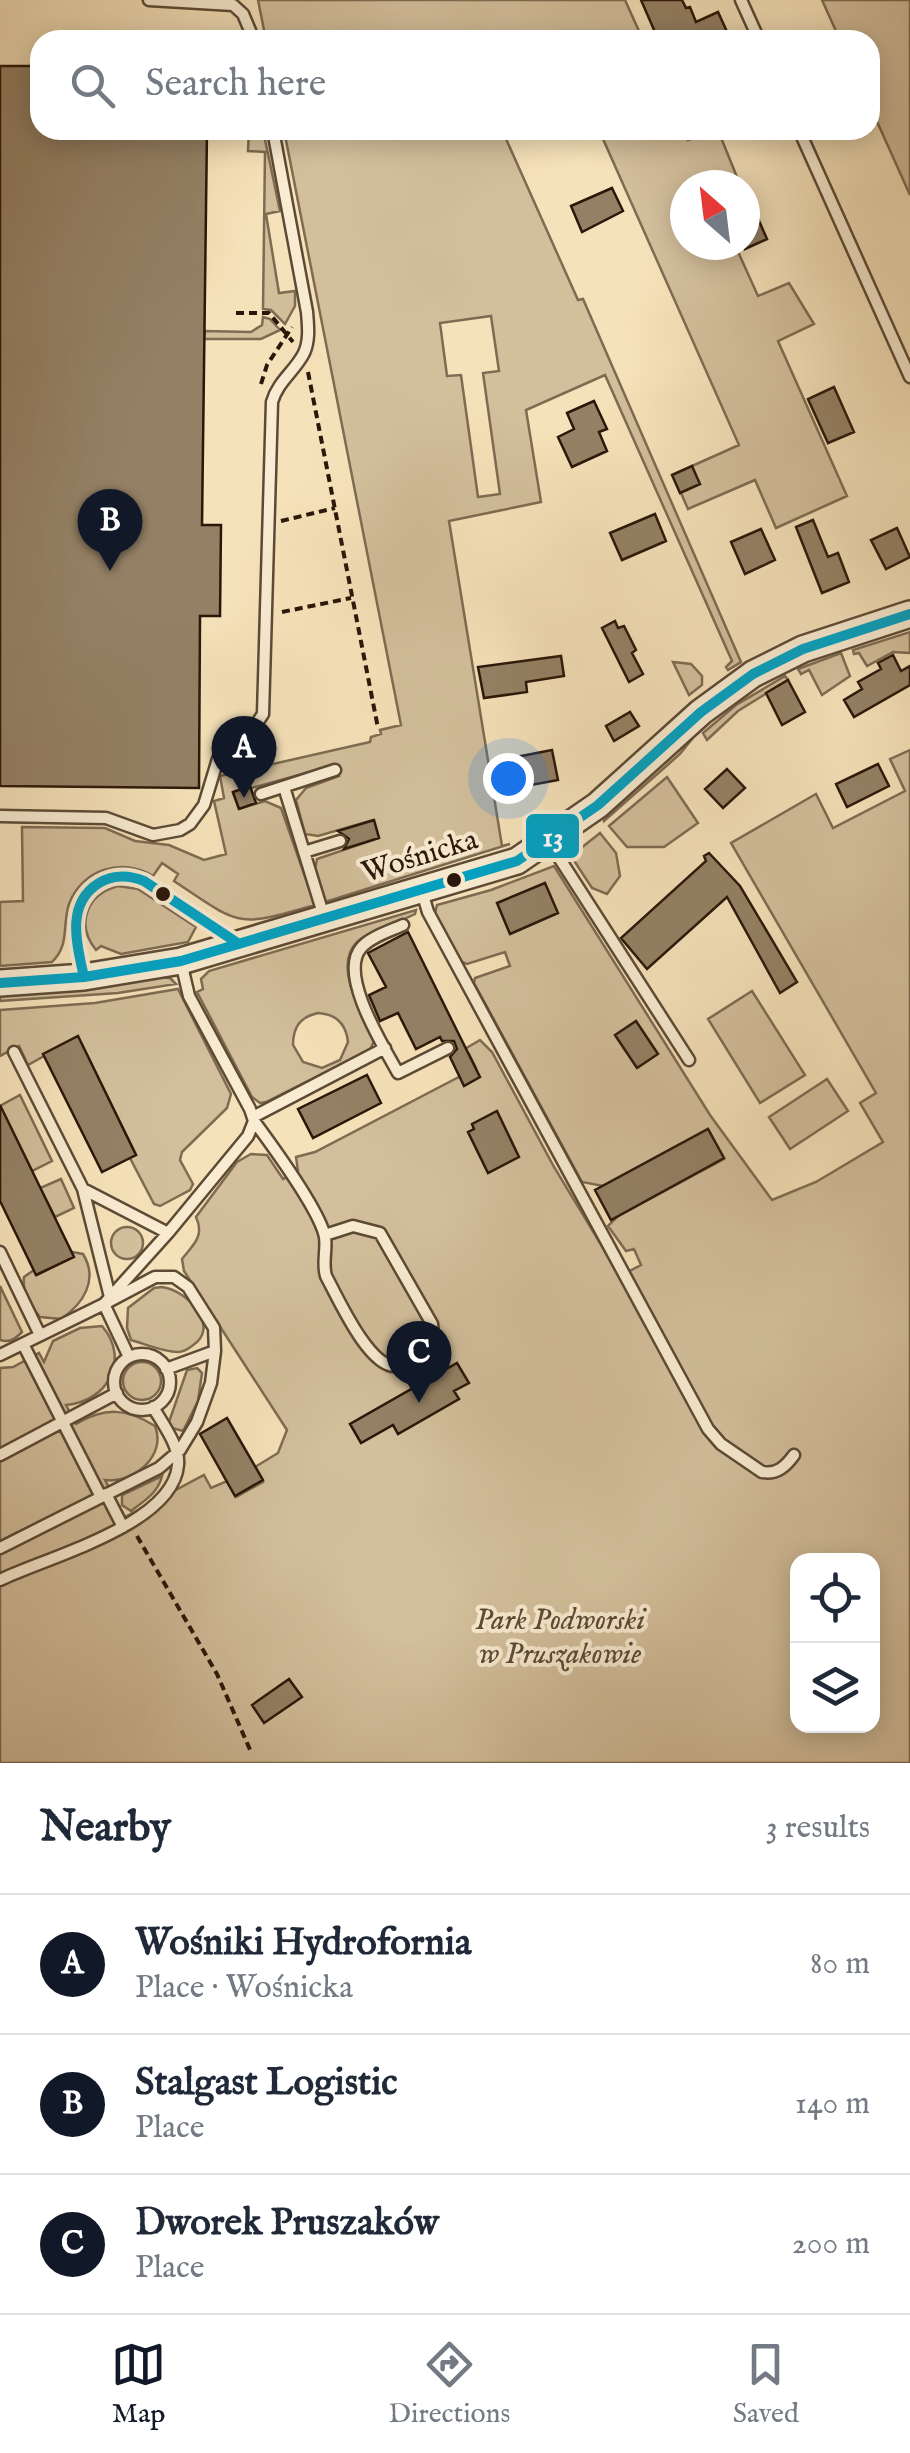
<!DOCTYPE html>
<meta charset="utf-8">
<style>
:root{--surface:#fff;--page:#f2f2f3;--text:#1f2937;--muted:#747a83;--line:#e0e1e3;--accent:#111827}
body{margin:0;font-family:"IM FELL English",serif;background:var(--page);color:var(--text)}
.controls{position:absolute;right:30px;bottom:30px;display:grid;overflow:hidden;border-radius:20px;box-shadow:0 5px 25px #0003}
.controls button{width:90px;height:90px;display:grid;place-items:center;padding:0;border:0;border-bottom:2px solid var(--line);background:var(--surface);color:var(--text);font:50px sans-serif}
.compass{position:absolute;left:670px;top:170px;width:90px;height:90px;border-radius:50%;background:var(--surface);box-shadow:0 5px 25px #0003;rotate:332deg}
.you{position:absolute;left:508px;top:778px;width:35px;height:35px;margin:-25px;border:8px solid #fff;border-radius:50%;background:#1a73e8;box-shadow:0 0 0 15px #1a73e833}
.badge{display:grid;place-items:center;width:65px;height:65px;border-radius:50%;background:var(--accent);color:#fff;font-size:32px;font-weight:700}
.pin{position:absolute;translate:-50% -82px;filter:drop-shadow(0 2px 5px #0008)}
.pin::after{content:'';position:absolute;top:52px;width:35px;height:30px;background:inherit;clip-path:polygon(0 0,100% 0,50% 100%)}
.list{margin:0;padding:0;list-style:none}
h2{display:flex;justify-content:space-between;align-items:center;height:130px;margin:0;padding:0 40px;font-size:42px}
h2 small{font-size:32px;font-weight:400;color:var(--muted)}
.list li{display:grid;grid-template-columns:65px 1fr auto;gap:30px;align-items:center;box-sizing:border-box;height:140px;padding:0 40px;border-top:2px solid var(--line)}
.list b{display:block;font-size:38px;white-space:nowrap}
.list p{margin:0;font-size:32px;white-space:nowrap;color:var(--muted)}
.list em{font-size:32px;font-style:normal;color:var(--muted)}
.icon{flex:none;width:55px;height:55px;fill:none;stroke:currentColor;stroke-width:2;stroke-linecap:round;stroke-linejoin:round}
.map{position:relative;flex:none;width:910px;height:1763px;overflow:hidden}
.search{position:absolute;background:var(--surface);box-shadow:0 5px 25px #0003;left:30px;right:30px;top:30px;height:110px;display:flex;align-items:center;gap:25px;box-sizing:border-box;padding:0 35px;border-radius:30px;color:var(--muted);font-size:38px}
.sheet{height:550px;background:var(--surface)}
nav{display:flex;justify-content:space-around;align-items:center;box-sizing:border-box;height:140px;border-top:2px solid var(--line);background:var(--surface);font-size:28px;color:var(--muted)}
nav a{display:grid;justify-items:center;gap:5px}
nav .on{color:var(--accent)}
.map>svg:first-child{display:block}
.green{fill:#d3bf9c;stroke:#7e6b52;stroke-width:2.5;fill-rule:evenodd}
.building{fill:#948165;stroke:#291709;stroke-width:2.5}
.lines{fill:none;stroke-linecap:round;stroke-linejoin:round}
.service-casing{stroke:#5c4a35;stroke-width:15}
.tertiary-casing{stroke:#5c4a35;stroke-width:30}
.path{stroke:#291709;stroke-width:4;stroke-dasharray:8 5;stroke-linecap:butt}
.service{stroke:#f9ecd2;stroke-width:10}
.tertiary{stroke:#f9ecd2;stroke-width:25}
.bus-1-casing{stroke:#f9ecd2;stroke-width:18}
.bus-1{stroke:#02a2c4;stroke-width:10}
.bus-dot{fill:#291709;stroke:#f9ecd2;stroke-width:4}
.labels{text-anchor:middle;dominant-baseline:central;stroke-width:8;stroke-linejoin:round;paint-order:stroke}
.street-label{font-size:30px;fill:#291709;stroke:#f9ecd2}
.park-label{font-size:30px;font-style:italic;fill:#5c4935;stroke:#f9ecd2}
.line-badge{stroke:#f9ecd2;stroke-width:4}
.badge-label{font-size:28px;text-anchor:middle;font-weight:bold;fill:#fff}
</style>
<div class="map">
<svg width="910" height="1763" viewBox="0 0 910 1763">
<rect width="100%" height="100%" fill="#f6e2ba"/>
<filter id="stains"><feTurbulence type="fractalNoise" baseFrequency=".002" numOctaves="4"/><feColorMatrix values="0 0 0 0 .2 0 0 0 0 .09 0 0 0 0 .02 0 0 0 .5 -.17"/></filter>
<radialGradient id="worn" r=".72"><stop offset=".6" stop-color="#630" stop-opacity="0"/><stop offset="1" stop-color="#630" stop-opacity=".3"/></radialGradient>
<path class="green" d="M258,0H625L643,40H266Z
M822,0H910V195L870,106V40H840Z
M249,130H263L280,211L266,214L279,293L295,291V306L285,324L271,310L263,309L265,152L248,151Z
M284,130H502L578,300L583,299L741,662L728,670L726,667L732,661L605,375L526,410L541,502L449,521L502,846L510,844L325,902L315,870L317,859L379,838L373,820L318,836L305,834L296,800L306,788L339,776L335,765L233,793L239,809L265,801L281,808L315,905C236,928 241,926 174,881L178,874L162,863L153,876C123,857 82,869 69,904C62,925 70,945 52,962L0,966V902L23,901L22,827L105,828L135,841L169,845L204,860L226,854L214,801L224,798L220,776L370,742L371,737L381,734L380,730L401,725ZM491,316L499,371L483,373L500,494L478,497L461,375L447,376L440,323Z
M599,130H683L688,140L718,130L739,182L738,185H685V245H735L758,296L789,283L814,324L778,341L847,496L776,528L755,480L688,509L681,493L692,466L739,445Z
M263,317L270,319L280,330L261,339H204L205,331L251,332L262,325Z
M910,632V653L893,652L867,666L859,653L854,654L853,650Z
M841,653L850,676L822,695L809,670L801,674L798,669Z
M673,662L691,664L702,676V685L689,695Z
M785,676L788,680L738,711L707,740L703,733L736,705Z
M690,736L692,739L680,754L604,821L603,814Z
M910,750V1763H0V1368L13,1367L39,1353L44,1362L53,1341L80,1328L102,1326C131,1360 107,1402 66,1405L76,1424C105,1407 126,1408 155,1426C167,1455 134,1484 105,1480L125,1517L204,1475L211,1488L227,1481L236,1497L263,1482L255,1467L278,1453L287,1430L184,1271L182,1259C193,1245 205,1236 196,1217L237,1162L251,1154L267,1155L283,1179L298,1171L296,1157L315,1152L476,1068L469,1054L455,1060L453,1056L480,1040L492,1052L554,1167L620,1276L641,1265L634,1249L626,1251L608,1226L618,1216L724,1159L708,1129L603,1186L582,1182L474,983L475,978L510,966L505,952L467,964L461,961L435,913L437,905L491,890L554,866L710,1115L772,1200L816,1182L883,1142L860,1103L876,1093L731,843L816,794L833,828L905,791L890,759ZM798,1560H872V1726H798Z
M667,777L698,823L664,847H627L609,826Z
M600,833L616,853L620,876L607,894L592,888L571,856Z
M118,886L138,889L196,927L188,942L121,954L101,946L96,950C75,924 87,894 118,886Z
M416,910L415,914C398,923 371,929 357,942C332,967 363,1015 375,1039L370,1050L266,1102L260,1103L252,1097L197,992L203,989L201,979L209,971ZM318,1013C336,1014 346,1024 348,1042L340,1060L322,1068L303,1062L293,1045C293,1027 300,1017 318,1013Z
M155,977L170,978L176,984L118,993L0,1001V993Z
M178,989L231,1094L227,1108L182,1152L180,1160L193,1184L190,1190L160,1206L154,1204L130,1158L136,1155L78,1037L28,1065L19,1046L0,1056V1010L95,1003Z
M752,991L805,1075L760,1103L708,1019Z
M827,1079L848,1111L790,1149L769,1117Z
M20,1095L52,1161L32,1171L0,1106Z
M61,1179L74,1208L55,1217L40,1188Z
M111 1243a16 16 0 1 1 32 0a16 16 0 1 1-32 0Z
M72,1252L83,1254C99,1280 83,1304 61,1319L40,1317C30,1305 22,1293 24,1277L34,1270L37,1275L73,1257Z
M0,1286L22,1332C15,1339 10,1343 0,1340Z
M162,1287C187,1290 222,1327 192,1346C188,1349 184,1352 178,1352C164,1352 145,1344 131,1340L127,1328L128,1308L154,1288Z
M123 1381a19 19 0 1 1 38 0a19 19 0 1 1-38 0Z
M197,1368L202,1373L198,1401L183,1431L172,1428L169,1422L187,1370Z
M162,1476C158,1493 144,1501 131,1511L122,1505V1495Z"/>
<path class="building" d="M641,0H682L686,8L690,7L696,22L718,12L729,36L719,40H655L658,39Z
M0,66H40V130H207L202,525H221L220,616H200L199,788L0,786Z
M612,188L623,211L582,232L571,206Z
M745,189L767,239L745,249Z
M834,387L854,432L828,443L808,399Z
M594,401L607,429L599,432L607,451L572,467L558,437L574,429L567,413Z
M692,466L700,484L680,493L672,475Z
M655,514L666,541L622,560L610,533Z
M813,520L828,557L838,553L849,582L822,593L796,527Z
M897,528L910,557L886,569L871,540Z
M761,529L775,560L745,574L731,542Z
M615,621L618,628L624,626L636,650L632,653L643,674L629,682L602,628Z
M893,655L901,671L910,666V685L854,717L844,700L862,689L858,682L881,669L878,663Z
M561,656L564,676L526,682L527,692L484,698L478,667Z
M788,680L805,712L782,725L766,693Z
M630,712L639,726L614,741L606,726Z
M552,750L558,780L509,789L501,760Z
M878,764L889,786L847,807L836,784Z
M727,769L745,788L723,808L705,789Z
M250,786L256,803L239,809L233,792Z
M374,820L379,838L344,849L349,839L338,831Z
M709,853L740,886L797,982L780,993L727,897L647,969L621,938L706,861L704,856Z
M545,883L558,913L510,934L497,903Z
M408,932L480,1077L464,1086L450,1057L457,1049L454,1041H442L440,1037L416,1049L398,1013L380,1021L369,995L386,987L368,953Z
M636,1021L658,1054L637,1068L615,1035Z
M78,1036L136,1155L102,1172L43,1054Z
M367,1075L381,1103L313,1138L298,1109Z
M0,1105L74,1257L36,1275L0,1201Z
M497,1111L519,1157L488,1173L468,1132L474,1129L472,1124Z
M708,1129L724,1158L611,1220L595,1190Z
M457,1363L469,1383L454,1391L459,1399L398,1434L393,1425L361,1443L350,1424Z
M227,1418L263,1480L235,1496L200,1434Z
M289,1679L302,1697L264,1723L252,1705Z"/>
<g class="lines">
<defs>
<path id="service" d="M149,0L233,5L243,14L254,40
M741,0L759,40
M799,130L910,377
M284,787L325,920
M261,794L335,770
M0,816L106,818L153,835L180,830L190,824L204,805L218,759L255,726L263,714L272,402C278,381 295,371 304,353C310,340 308,325 307,312L273,130
M549,842L689,1060
M304,852L340,841
M422,892L428,912L708,1429L721,1444L762,1472C777,1475 786,1466 794,1455
M403,925C390,931 370,937 361,948C338,975 384,1047 398,1073L448,1048
M83,976C77,941 64,898 105,880C114,875 125,875 135,878C160,886 209,925 233,941
M14,1052L83,1189L168,1233
M253,1117L385,1048
M254,1121C271,1144 320,1211 325,1237C327,1250 322,1263 326,1276C338,1298 369,1368 396,1366C404,1366 412,1361 418,1357C432,1348 434,1339 432,1324L380,1233L353,1226L325,1235
M83,1189L110,1297
M0,1252L40,1335
M23,1344L101,1497
M114 1382a28 28 0 1 1 56 0a28 28 0 1 1-56 0Z
M0,1355L104,1304L168,1233L248,1136L254,1121L250,1109L189,996L181,962
M166,1369L215,1351
M0,1455L117,1393
M106,1494L123,1527
M0,1548L159,1468L180,1450L197,1422L211,1383L215,1351L214,1328L188,1287L174,1277H155L104,1304L129,1357
M0,1580C47,1557 173,1525 178,1465C180,1446 162,1423 153,1407"/>
<path id="tertiary" d="M0,983L84,977L181,961L517,861L598,805L701,712L753,674L803,649L910,614"/>
</defs>
<use href="#service" class="service-casing"/>
<use href="#tertiary" class="tertiary-casing"/>
<path class="path" d="M236,313H269L293,342
M308,372L378,728
M261,384L267,365L292,327
M281,521L335,508
M282,612L351,598
M137,1536L217,1674L251,1752"/>
<use href="#service" class="service"/>
<use href="#tertiary" class="tertiary"/>
<defs>
<path id="bus-1" d="M84,977C77,945 65,904 99,883C114,874 129,875 144,881L239,944
M0,983L84,977L181,961L517,861L598,805L701,712L753,674L803,649L910,614"/>
</defs>
<use href="#bus-1" class="bus-1-casing"/>
<use href="#bus-1" class="bus-1"/>
</g>
<g class="bus-dot">
<circle cx="454" cy="880" r="9"/>
<circle cx="163" cy="894" r="9"/>
</g>
<g class="labels">
<g class="street-label">
<text transform="translate(420 857) rotate(-17)">Wośnicka</text>
</g>
<g class="park-label">
<text x="560" y="1621">Park Podworski<tspan x="560" dy="34">w Pruszakowie</tspan></text>
</g>
</g>
<rect class="line-badge" x="524" y="812" width="57" height="48" rx="10" fill="#02a2c4"/>
<g class="badge-label">
<text x="553" y="846">13</text>
</g>
<rect width="100%" height="100%" filter="url(#stains)"/>
<rect width="100%" height="100%" fill="url(#worn)"/>
</svg>
<div class="controls">
<button><svg class="icon" aria-label="locate" viewBox="0 0 24 24"><circle cx="12" cy="12" r="6"/><path d="M12 2v4M12 18v4M2 12h4M18 12h4"/></svg></button>
<button><svg class="icon" aria-label="layers" viewBox="0 0 24 24"><path d="M12 4l9 5-9 5-9-5zM3 14l9 5 9-5"/></svg></button>
</div>
<svg class="compass" viewBox="-18 -18 36 36"><path d="M0-13l5 13h-10z" fill="#e53935"/><path d="M0 13l5-13h-10z" fill="#747a83"/></svg>
<div class="you"></div>
<div class="pin badge" style="left:244px;top:798px">A</div>
<div class="pin badge" style="left:110px;top:571px">B</div>
<div class="pin badge" style="left:419px;top:1403px">C</div>
<div class="search"><svg class="icon" aria-label="search" viewBox="0 0 24 24"><circle cx="10" cy="10" r="6"/><path d="M15 15l6 6"/></svg>Search here</div>
</div>
<section class="sheet">
<h2>Nearby<small>3 results</small></h2>
<ul class="list">
<li><span class="badge">A</span><div><b>Wośniki Hydrofornia</b><p>Place · Wośnicka</p></div><em>80 m</em></li>
<li><span class="badge">B</span><div><b>Stalgast Logistic</b><p>Place</p></div><em>140 m</em></li>
<li><span class="badge">C</span><div><b>Dworek Pruszaków</b><p>Place</p></div><em>200 m</em></li>
</ul>
</section>
<nav>
<a class="on"><svg class="icon" aria-label="map" viewBox="0 0 24 24"><path d="M3 6l6-2 6 2 6-2v14l-6 2-6-2-6 2zM9 4v14M15 6v14"/></svg>Map</a>
<a><svg class="icon" aria-label="directions" viewBox="0 0 24 24"><path d="M12 3l9 9-9 9-9-9zM9 14v-3h6M13 9l2 2-2 2"/></svg>Directions</a>
<a><svg class="icon" aria-label="saved" viewBox="0 0 24 24"><path d="M7 4h10v16l-5-4-5 4z"/></svg>Saved</a>
</nav>
